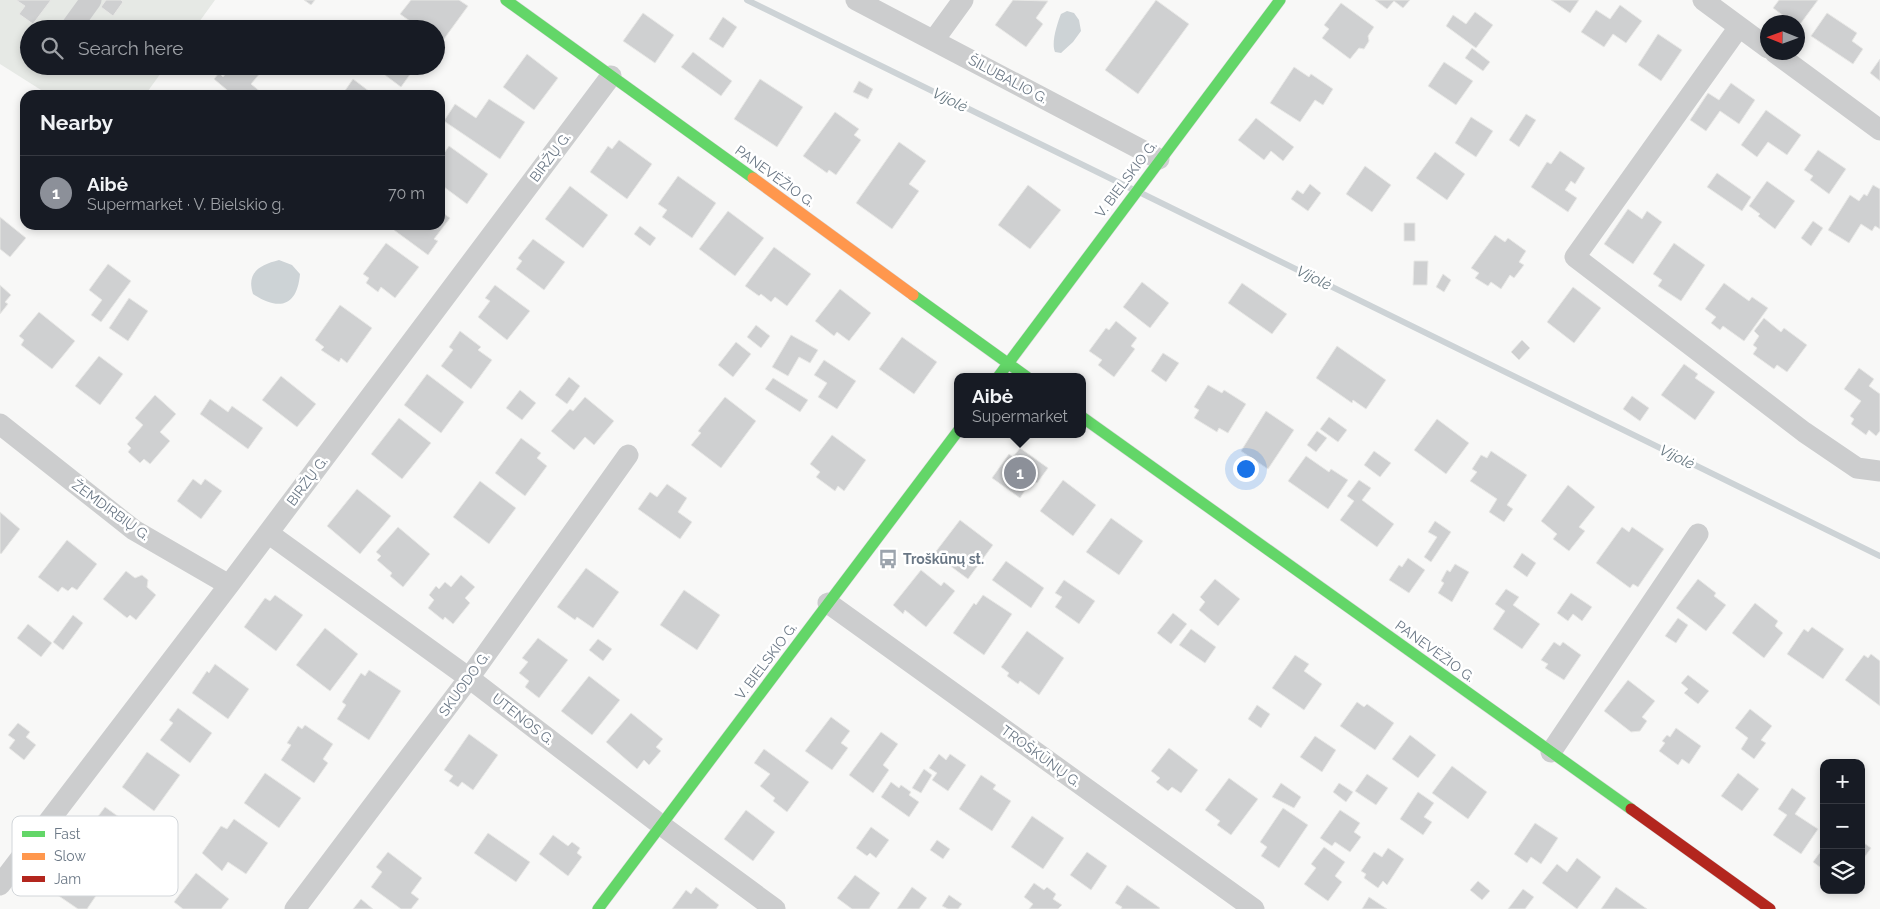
<!DOCTYPE html>
<meta charset="utf-8">
<style>
:root{--surface:#171b24;--page:#242831;--text:#f1f3f6;--muted:#9ea1a6;--line:#363941;--accent:#8c9099}
body{margin:0;font-family:Raleway,sans-serif;background:var(--page);color:var(--text)}
.controls{position:absolute;right:15px;bottom:15px;display:grid;overflow:hidden;border-radius:10px;box-shadow:0 2px 8px #0003}
.controls button{width:45px;height:45px;display:grid;place-items:center;padding:0;border:0;border-bottom:1px solid var(--line);background:var(--surface);color:var(--text);font:25px sans-serif}
.compass{position:absolute;left:1760px;top:15px;width:45px;height:45px;border-radius:50%;background:var(--surface);box-shadow:0 2px 8px #0003;rotate:271deg}
.you{position:absolute;left:1245px;top:468px;width:18px;height:18px;margin:-12px;border:4px solid #fff;border-radius:50%;background:#1a73e8;box-shadow:0 0 0 8px #1a73e833}
.badge{display:grid;place-items:center;width:32px;height:32px;border-radius:50%;background:var(--accent);color:#fff;font-size:16px;font-weight:700}
.pin{position:absolute;translate:-50% -50%;border:2px solid #fff;box-shadow:0 1px 5px #0006}
.popup{position:absolute;left:954px;top:373px;width:132px;height:65px;box-sizing:border-box;display:grid;place-content:center;border-radius:10px;background:var(--surface);filter:drop-shadow(0 1px 4px #0005);font-size:16px;white-space:nowrap;color:var(--muted)}
.popup b{font-size:19px;color:var(--text)}
.popup::after{content:'';position:absolute;left:50%;top:100%;margin-left:-10px;border:10px solid transparent;border-top-color:var(--surface)}
.list{margin:0;padding:0;list-style:none}
h2{display:flex;justify-content:space-between;align-items:center;height:65px;margin:0;padding:0 20px;font-size:21px}
h2 small{font-size:16px;font-weight:400;color:var(--muted)}
.list li{display:grid;grid-template-columns:32px 1fr auto;gap:15px;align-items:center;box-sizing:border-box;height:75px;padding:0 20px;border-top:1px solid var(--line)}
.list b{display:block;font-size:19px;white-space:nowrap}
.list p{margin:0;font-size:16px;white-space:nowrap;color:var(--muted)}
.list em{font-size:16px;font-style:normal;color:var(--muted)}
.icon{flex:none;width:28px;height:28px;fill:none;stroke:currentColor;stroke-width:2;stroke-linecap:round;stroke-linejoin:round}
.map{position:relative;flex:none;width:1880px;height:909px;overflow:hidden}
.search{position:absolute;background:var(--surface);box-shadow:0 2px 8px #0003;left:20px;top:20px;width:425px;height:55px;display:flex;align-items:center;gap:12px;box-sizing:border-box;padding:0 18px;border-radius:28px;color:var(--muted);font-size:19px}
.panel{position:absolute;background:var(--surface);box-shadow:0 2px 8px #0003;left:20px;top:90px;width:425px;height:140px;border-radius:15px}
.map>svg:first-child{display:block}
.green{fill:#e6e9e5}
.water{fill:#cdd3d6}
.lines{fill:none;stroke-linecap:round;stroke-linejoin:round}
.stream{stroke:#cdd3d6;stroke-width:6}
.building{fill:#cfd0d1;stroke:#e8e8e6}
.fast-casing{stroke:#d5d5d6;stroke-width:12}
.slow-casing{stroke:#d5d5d6;stroke-width:12}
.jam-casing{stroke:#d5d5d6;stroke-width:12}
.street{stroke:#cccdce;stroke-width:21}
.fast{stroke:#63d668;stroke-width:11}
.slow{stroke:#ff974d;stroke-width:11}
.jam{stroke:#b3261e;stroke-width:11}
.labels{text-anchor:middle;dominant-baseline:central;stroke-width:5;stroke-linejoin:round;paint-order:stroke}
.street-label{font-size:14px;fill:#6a7785;stroke:#fff}
.poi-label{font-size:14px;font-weight:bold;fill:#6a7785;stroke:#fff;text-anchor:start}
.water-label{font-size:15px;font-style:italic;fill:#667780;stroke:#fff}
.key{fill:#fff;stroke:#d2d6da;stroke-width:1}
.key-label{font-size:14px;fill:#6a7785}
</style>
<div class="map">
<svg width="1880" height="909" viewBox="0 0 1880 909">
<rect width="100%" height="100%" fill="#f8f8f7"/>
<path class="green" d="M0,0H215L194,29H29V66H166L145,95H49L0,64Z"/>
<path class="water" d="M1067,11L1074,13L1079,20L1081,31L1073,42L1061,53L1055,52C1051,43 1057,24 1061,14Z
M279,260L292,265L300,274C297,307 279,311 253,294C246,272 260,265 279,260Z"/>
<g class="lines">
<path class="stream" d="M747,0L1132,189
M1143,194L1880,556"/>
</g>
<path class="building" d="M16,0H51L33,24L19,14L25,6Z
M106,0H121L123,2L113,16L101,7Z
M304,0H315L311,5Z
M411,0H459L468,6L441,43L436,40V29H421L400,14Z
M1013,0L1048,1L1036,18L1043,24L1026,47L995,25Z
M1156,0L1189,24L1138,94L1105,70Z
M1375,0H1410L1403,8L1394,1L1387,9Z
M1551,0H1579L1570,13Z
M1779,0H1818L1798,27V22H1792L1773,8Z
M1341,3L1374,27L1368,36L1369,41L1364,49L1359,48L1350,59L1322,38L1329,29L1324,25Z
M1620,5L1642,21L1626,43L1613,34L1604,47L1581,32L1596,10L1610,19Z
M1475,12L1493,25L1476,48L1446,26L1453,15L1466,24Z
M643,13L674,35L655,63L623,41Z
M1827,13L1857,33L1852,41L1863,49L1853,64L1811,36Z
M723,17L737,27L723,48L709,39Z
M1658,34L1682,50L1661,81L1638,65Z
M1472,48L1490,62L1483,71L1465,58Z
M693,52L732,81L721,96L681,67Z
M527,54L558,78L534,110L503,87Z
M1880,59V81L1870,73Z
M1444,62L1473,81L1456,105L1428,86Z
M232,66H266L251,84L262,93L260,95H241L237,91L233,95L214,79L219,73L223,77Z
M373,66H416L401,87Z
M1294,67L1309,77L1311,74L1333,89L1323,105L1315,100L1300,122L1270,103Z
M353,79L374,95H342Z
M760,79L803,107L777,147L734,119Z
M859,81L873,89L868,99L853,92Z
M1731,83L1755,100L1739,124L1720,111L1706,131L1690,120L1708,93L1719,100Z
M489,99L525,122L500,159L444,121L455,104L476,118Z
M1766,110L1801,135L1787,155L1768,142L1757,157L1741,145Z
M835,112L859,129L854,135L861,140L836,175L829,170L827,173L803,156Z
M1526,114L1536,120L1519,147L1509,140Z
M1471,117L1493,131L1476,157L1455,143Z
M1256,118L1294,147L1283,161L1271,151L1264,160L1238,140Z
M619,140L652,164L627,199L590,172L608,146L612,149Z
M899,142L926,161L909,184L919,191L892,229L856,203Z
M449,146L488,174L467,204L440,184V159Z
M1818,150L1846,169L1829,194L1810,180L1813,176L1804,170Z
M1560,151L1585,168L1575,184L1571,181L1565,190L1577,198L1568,212L1531,187L1547,162L1551,164Z
M1435,152L1465,174L1447,200L1416,178Z
M1365,166L1391,185L1372,212L1346,194Z
M1717,173L1751,197L1742,211L1707,187Z
M678,176L716,203L692,238L662,217L667,210L658,204Z
M1767,181L1795,201L1775,229L1758,216L1760,214L1749,206Z
M1310,184L1321,193L1308,211L1291,199L1297,190L1303,194Z
M1028,185L1061,210L1030,249L998,225Z
M1873,185L1880,189V229L1875,226L1872,231L1861,224L1849,243L1828,230L1850,195L1859,201L1864,194L1867,196Z
M570,186L608,215L583,248L545,219Z
M1628,209L1642,219L1647,211L1662,222L1633,264L1604,244Z
M440,211L450,218L434,239L438,241L428,255L394,230L398,225H440Z
M728,211L764,238L735,276L699,249Z
M0,217L26,238L10,257L0,249Z
M1813,221L1823,228L1811,246L1801,238Z
M1404,223H1415V241H1404Z
M640,226L656,238L650,246L634,234Z
M1495,235L1505,242L1508,238L1526,251L1519,262L1524,265L1514,278L1510,275L1501,289L1491,282L1488,286L1475,278L1479,273L1471,268Z
M533,239L565,262L544,290L516,269L522,261L518,258Z
M386,243L419,267L395,298L381,287L378,292L366,283L369,278L363,274Z
M1674,243L1705,265L1681,301L1658,286L1662,280L1653,274Z
M774,247L811,274L787,306L775,297L771,302L761,294L759,296L745,286Z
M1414,261H1428L1427,285H1413Z
M108,264L131,281L101,322L91,315L102,300L89,290Z
M1443,274L1451,280L1444,292L1436,287Z
M1142,282L1169,303L1150,328L1123,307Z
M1242,283L1287,314L1272,334L1228,303Z
M1724,283L1749,301L1752,297L1768,308L1744,341L1723,326L1720,330L1711,323L1716,317L1705,309Z
M0,285L11,295L5,302L8,304L0,314Z
M495,285L530,311L507,340L478,317L490,301L485,298Z
M1573,287L1601,308L1574,343L1547,322Z
M840,289L871,313L849,341L837,332L834,336L815,321Z
M129,298L148,311L128,341L109,328Z
M340,305L372,328L347,363L341,358L339,362L321,350L324,347L315,340Z
M39,312L75,341L52,369L21,345L24,340L19,336Z
M1764,318L1781,332L1784,328L1807,345L1787,372L1777,365L1774,369L1753,354L1757,348L1753,345L1759,336L1754,331Z
M1116,321L1137,338L1131,346L1135,349L1114,377L1098,365L1102,360L1089,351L1106,328L1109,330Z
M756,325L770,336L761,348L747,337Z
M460,331L481,347L478,350L492,360L471,389L441,366L453,350L449,347Z
M791,335L818,350L810,363L799,357L788,376L772,367Z
M902,337L937,362L914,394L879,369Z
M1522,340L1530,348L1519,360L1511,352Z
M736,342L751,354L733,377L718,365Z
M1337,346L1386,380L1366,409L1353,400L1352,403L1316,378Z
M1163,353L1179,363L1166,382L1151,371Z
M99,356L123,374L100,405L75,386Z
M824,360L856,381L837,409L818,397L827,383L814,375Z
M1684,364L1698,374L1695,378L1715,392L1695,420L1661,395Z
M1859,368L1874,379L1869,386L1880,394V431L1876,436L1869,430L1866,435L1851,424L1854,419L1850,416L1861,401L1844,389Z
M427,374L464,402L441,433L404,405Z
M281,376L316,404L297,427L262,400Z
M569,377L580,386L567,404L555,395Z
M773,378L808,400L800,412L765,389Z
M1208,385L1222,393L1224,390L1246,404L1228,433L1219,428L1217,432L1194,418L1199,410L1194,407Z
M520,390L536,403L522,420L506,408Z
M155,395L176,414L160,432L170,441L150,464L144,459L140,463L128,452L131,448L127,444L143,425L135,418Z
M1632,396L1649,408L1640,421L1623,409Z
M585,397L614,421L594,445L585,437L574,450L551,431L570,409L573,411Z
M725,397L756,421L721,468L691,445L701,433L698,431Z
M210,399L228,412L232,406L263,428L248,449L200,414Z
M1266,411L1294,430L1268,469L1241,451Z
M1329,417L1347,430L1338,442L1320,429Z
M399,418L431,443L402,479L371,454Z
M1437,419L1469,443L1446,474L1414,450Z
M1317,431L1327,438L1316,452L1307,445Z
M832,435L866,460L844,491L838,486L835,491L816,477L820,472L810,464Z
M521,438L541,453L537,458L547,466L525,496L495,473Z
M1020,448L1048,468L1037,483L1032,480L1020,498L992,478L1009,454L1013,457Z
M1374,451L1391,463L1380,477L1364,465Z
M1491,451L1527,475L1507,505L1513,509L1504,522L1489,512L1497,499L1470,481L1477,472L1472,469L1481,455L1487,458Z
M1306,456L1329,472L1331,469L1348,480L1328,509L1288,481Z
M193,479L201,485L205,479L222,491L201,519L177,501Z
M1063,480L1096,505L1073,536L1040,511Z
M1359,480L1371,488L1362,500L1394,524L1377,547L1340,520L1354,501L1347,496Z
M480,481L516,508L489,544L453,517Z
M667,484L687,498L678,512L692,522L680,539L638,509L650,492L657,497Z
M1568,485L1595,507L1579,527L1585,531L1569,551L1553,539L1557,534L1541,521Z
M357,489L391,516L360,554L327,526Z
M0,512L20,529L1,554L0,553Z
M1111,518L1143,541L1119,575L1086,552Z
M960,520L993,545L968,579L934,554Z
M1435,521L1451,532L1431,562L1424,557L1437,537L1428,532Z
M398,527L430,554L403,587L390,576L392,573L377,560L381,556L376,552Z
M1622,527L1629,532L1632,527L1664,549L1638,587L1633,584L1630,588L1596,563Z
M67,540L97,564L77,590L72,587L68,591L62,587L58,592L38,577Z
M1522,553L1536,563L1527,577L1513,567Z
M1408,558L1425,570L1409,593L1389,580L1399,565L1402,567Z
M1006,561L1044,588L1031,608L992,580Z
M1455,564L1469,572L1452,602L1438,593L1444,583L1441,581L1447,570L1450,572Z
M586,568L619,592L593,628L577,617L575,620L557,607Z
M921,570L941,586L944,582L955,591L926,627L905,610L903,614L893,605Z
M126,571L135,578L142,575L148,580L147,587L156,595L136,620L130,615L127,618L103,599Z
M461,575L475,587L465,598L470,603L453,624L445,617L443,620L428,608L434,600L429,595L436,586L439,589L445,582L451,587Z
M1215,579L1240,599L1218,626L1199,610L1205,602L1200,597Z
M1698,579L1716,593L1714,596L1726,605L1706,631L1676,608Z
M1064,580L1095,601L1079,624L1055,607L1062,597L1055,593Z
M1506,589L1519,597L1513,605L1540,624L1522,649L1493,629L1505,611L1495,604Z
M684,590L720,615L697,650L660,625Z
M1571,593L1592,607L1582,621L1573,614L1568,621L1557,613Z
M275,595L303,615L276,651L244,627L265,598L270,601Z
M983,595L1012,614L984,655L953,633L974,603L976,605Z
M1755,603L1778,621L1775,626L1783,633L1764,658L1732,633Z
M1173,613L1187,624L1171,644L1157,633Z
M73,615L83,623L63,650L53,642Z
M1678,618L1688,625L1676,643L1665,636Z
M28,624L52,643L41,657L17,638Z
M1812,627L1844,649L1823,679L1787,654L1804,629L1808,632Z
M325,628L358,654L330,691L296,665Z
M1191,629L1216,647L1205,663L1179,645Z
M1027,631L1064,658L1039,695L1020,681L1018,684L1007,676L1009,673L1001,667Z
M538,638L568,660L539,698L525,687L529,681L519,673L528,662L522,658Z
M598,639L612,649L603,661L589,650Z
M1554,642L1560,646L1563,642L1581,655L1564,680L1545,668L1548,664L1541,660Z
M1871,654L1880,661V706L1845,680L1864,655L1868,658Z
M1295,655L1309,664L1304,671L1322,684L1304,710L1272,688Z
M215,664L249,689L228,719L192,693L207,671L209,673Z
M369,670L401,691L369,740L337,719L346,705L342,702L361,673L365,676Z
M1688,675L1709,691L1698,704L1684,693L1688,689L1681,683Z
M589,676L620,700L592,735L561,711Z
M1628,680L1655,701L1642,717L1647,721L1640,731L1631,732L1604,711Z
M1357,702L1364,707L1367,704L1394,723L1375,750L1340,726Z
M1257,705L1270,714L1261,728L1248,719Z
M178,708L212,733L190,763L160,740L173,723L169,720Z
M1750,709L1772,726L1761,740L1766,743L1754,759L1741,749L1748,738L1735,728Z
M631,713L663,739L656,747L661,751L649,765L644,760L637,769L606,742Z
M831,717L850,731L841,743L848,748L832,770L805,751Z
M18,723L30,732L26,737L36,745L24,760L9,748L15,740L8,735Z
M305,725L333,744L323,759L328,763L314,783L281,760L291,745L287,743L298,726L302,729Z
M1676,728L1701,746L1689,764L1682,759L1678,765L1659,751L1665,743L1662,741L1667,735L1670,737Z
M881,732L898,744L883,765L889,770L873,793L849,775Z
M469,734L498,755L473,790L462,782L458,787L449,781L453,776L444,770Z
M1410,735L1436,755L1418,778L1392,759Z
M1315,736L1336,750L1322,772L1300,757Z
M1169,748L1198,770L1181,793L1172,787L1168,791L1156,782L1160,778L1151,771Z
M764,749L809,782L787,812L773,801L775,798L760,786L770,774L754,763Z
M147,752L180,775L154,811L122,787Z
M939,754L946,760L950,754L966,765L948,791L932,780L937,773L929,768Z
M1452,766L1487,792L1468,819L1432,793Z
M924,769L932,775L921,793L912,788Z
M265,773L301,798L279,828L244,803Z
M1738,773L1759,789L1742,811L1721,796Z
M1367,774L1388,788L1376,805L1355,791Z
M981,775L996,785L993,789L1011,801L992,831L959,809Z
M1229,778L1258,799L1231,835L1217,825L1220,821L1205,810Z
M891,782L899,788L901,785L911,792L909,795L919,802L909,817L881,797Z
M1281,783L1301,797L1294,808L1272,797Z
M1339,783L1353,792L1346,802L1333,792Z
M1792,788L1806,798L1795,814L1818,829L1801,854L1773,835L1787,815L1778,809Z
M1418,792L1434,803L1424,817L1432,822L1423,835L1400,819Z
M105,807L141,833L120,861L90,839L102,823L96,819Z
M1283,808L1308,825L1279,868L1261,856L1267,847L1260,842Z
M746,810L775,832L753,861L724,839Z
M1340,810L1360,823L1354,832L1361,837L1350,852L1335,842L1332,846L1320,838Z
M1032,816L1064,838L1043,869L1011,847Z
M234,819L268,843L246,874L228,862L222,871L202,853L221,826L227,829Z
M1535,823L1558,838L1541,864L1531,857L1527,863L1514,854Z
M871,827L889,840L876,858L870,853L867,856L856,848Z
M488,833L530,862L516,882L474,853Z
M553,835L568,846L572,842L580,848L577,853L582,857L568,876L539,854Z
M937,840L950,849L943,859L930,850Z
M1861,841L1871,848L1861,862Z
M1324,847L1345,862L1335,876L1342,882L1328,901L1304,884L1316,868L1311,864Z
M1824,847V870L1813,862Z
M1388,848L1404,859L1387,885L1383,881L1378,888L1364,878L1366,874L1361,871L1374,852L1382,857Z
M388,852L422,878L411,893L419,899L411,909H401L371,887L382,872L376,867Z
M1087,852L1107,866L1091,890L1070,875Z
M1577,858L1601,877L1577,909L1542,883L1557,864L1567,872Z
M74,859L106,881L87,909H78L50,890L57,881L53,878L62,864L67,868Z
M196,873L229,899L221,909H183L174,902Z
M855,875L880,893L869,909H852L837,898Z
M1478,881L1490,891L1482,900L1470,890Z
M1034,883L1044,890L1047,887L1056,894L1053,899L1062,905L1058,909H1029L1033,904L1024,897Z
M1127,885L1160,908L1159,909H1121L1122,907L1115,903Z
M696,887L719,905L716,909H672L686,890L691,894Z
M912,887L927,898L919,909H897Z
M1616,887L1647,909H1601Z
M1523,889L1534,897L1525,909H1508Z
M949,895L962,904L958,909H948L942,906Z
M1369,897L1387,909H1362Z
M361,899L373,909H353Z"/>
<g class="lines">
<defs>
<path id="fast" d="M506,0L753,178
M913,295L1027,377
M998,377L1280,0
M1082,417L1631,809
M598,909L958,431"/>
<path id="slow" d="M753,178L913,295"/>
<path id="jam" d="M1631,809L1770,909"/>
</defs>
<use href="#fast" class="fast-casing"/>
<use href="#slow" class="slow-casing"/>
<use href="#jam" class="jam-casing"/>
<path class="street" d="M856,0L1159,159
M1703,0L1768,48
M1739,27L1575,257L1804,432L1857,468L1880,471
M70,29L91,0
M934,40L963,0
M1774,52L1880,130
M0,424L134,530L229,585
M268,533L469,678L661,825L775,909
M828,603L1254,909
M1551,752L1698,534
M0,885L229,585L611,76
M295,909L469,678L628,455"/>
<use href="#fast" class="fast"/>
<use href="#slow" class="slow"/>
<use href="#jam" class="jam"/>
</g>
<defs>
<symbol id="bus-bare" viewBox="-9 -9 18 18"><path d="M-5-6H5V4H4V6H2V4H-2V6H-4V4H-5ZM-3.5-4V0h7V-4ZM-3.5 1.2v1.5H-2V1.2ZM2 1.2v1.5H3.5V1.2Z" fill="#9ca4ad" stroke="#fff" stroke-width="2.5" paint-order="stroke"/></symbol>
</defs>
<g fill-rule="evenodd">
<use href="#bus-bare" x="874" y="545" width="28" height="28"/>
</g>
<g class="labels">
<g class="street-label">
<text transform="translate(1008 79) rotate(28)">ŠILUBALIO G.</text>
<text transform="translate(550 157) rotate(-53)">BIRŽŲ G.</text>
<text transform="translate(775 176) rotate(36)">PANEVĖŽIO G.</text>
<text transform="translate(1126 179) rotate(-53)">V. BIELSKIO G.</text>
<text transform="translate(307 481) rotate(-53)">BIRŽŲ G.</text>
<text transform="translate(111 510) rotate(36)">ŽEMDIRBIŲ G.</text>
<text transform="translate(1435 651) rotate(36)">PANEVĖŽIO G.</text>
<text transform="translate(766 661) rotate(-53)">V. BIELSKIO G.</text>
<text transform="translate(464 684) rotate(-54)">SKUODO G.</text>
<text transform="translate(523 719) rotate(38)">UTENOS G.</text>
<text transform="translate(1041 756) rotate(36)">TROŠKŪNŲ G.</text>
</g>
<g class="poi-label">
<text x="903" y="559">Troškūnų st.</text>
</g>
<g class="water-label">
<text transform="translate(950 100) rotate(26)">Vijolė</text>
<text transform="translate(1314 278) rotate(26)">Vijolė</text>
<text transform="translate(1677 457) rotate(26)">Vijolė</text>
</g>
</g>
<rect x="12" y="816" width="166" height="80" rx="8" class="key"/>
<rect x="22" y="831" width="23" height="6" fill="#63d668"/>
<rect x="22" y="853" width="23" height="7" fill="#ff974d"/>
<rect x="22" y="876" width="23" height="6" fill="#b3261e"/>
<g class="key-label">
<text x="54" y="839">Fast</text>
<text x="54" y="861">Slow</text>
<text x="54" y="884">Jam</text>
</g>
</svg>
<div class="controls">
<button>+</button>
<button>−</button>
<button><svg class="icon" aria-label="layers" viewBox="0 0 24 24"><path d="M12 4l9 5-9 5-9-5zM3 14l9 5 9-5"/></svg></button>
</div>
<svg class="compass" viewBox="-18 -18 36 36"><path d="M0-13l5 13h-10z" fill="#e53935"/><path d="M0 13l5-13h-10z" fill="#9ea1a6"/></svg>
<div class="you"></div>
<div class="pin badge" style="left:1020px;top:473px">1</div>
<div class="popup"><b>Aibė</b>Supermarket</div>
<div class="search"><svg class="icon" aria-label="search" viewBox="0 0 24 24"><circle cx="10" cy="10" r="6"/><path d="M15 15l6 6"/></svg>Search here</div>
<section class="panel">
<h2>Nearby<small></small></h2>
<ul class="list">
<li><span class="badge">1</span><div><b>Aibė</b><p>Supermarket · V. Bielskio g.</p></div><em>70 m</em></li>
</ul>
</section>
</div>
